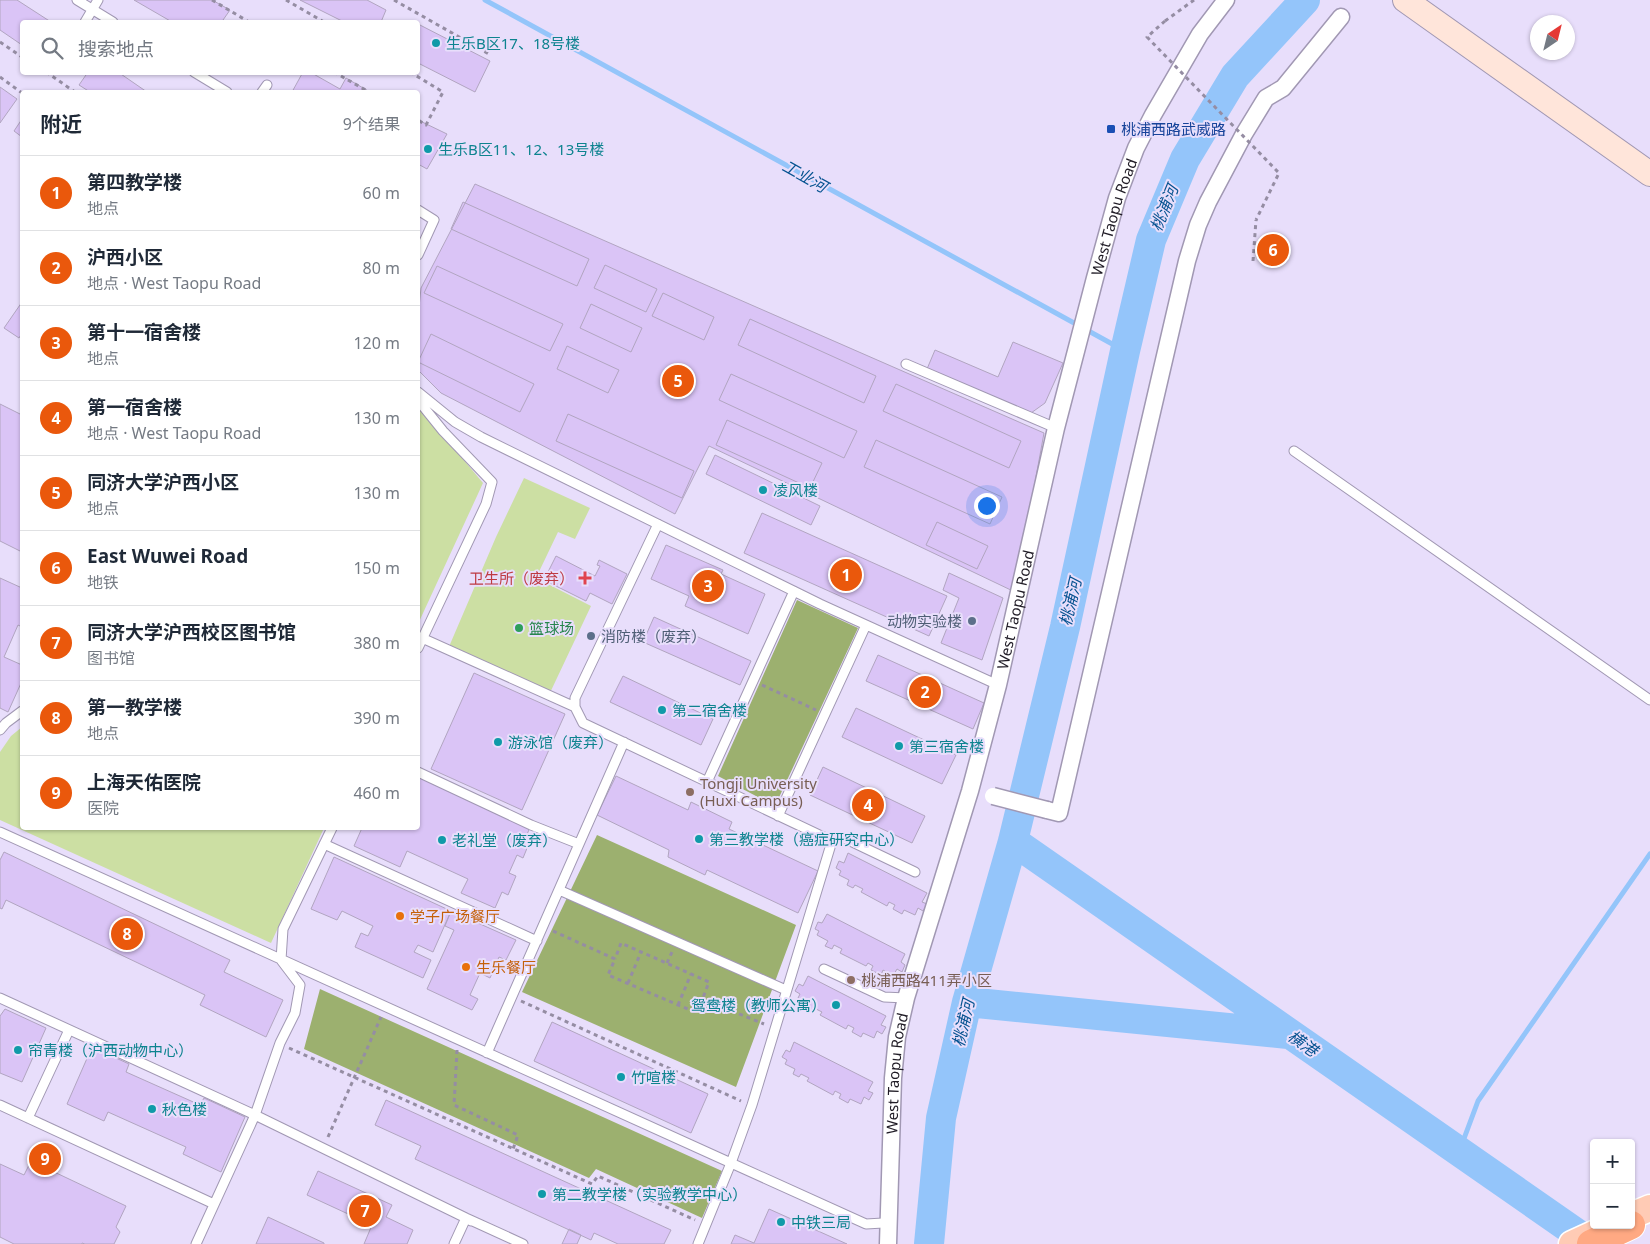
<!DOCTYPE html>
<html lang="zh">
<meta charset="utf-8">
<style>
:root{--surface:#fff;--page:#f2f2f3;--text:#1f2937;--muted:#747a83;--line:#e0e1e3;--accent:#ea580c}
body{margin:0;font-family:"Noto Sans","Noto Sans SC",sans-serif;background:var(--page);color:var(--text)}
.controls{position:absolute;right:15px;bottom:15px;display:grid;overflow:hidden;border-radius:5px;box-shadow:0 1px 4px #0004}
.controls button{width:45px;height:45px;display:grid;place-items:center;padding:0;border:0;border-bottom:1px solid var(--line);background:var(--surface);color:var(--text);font:25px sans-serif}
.compass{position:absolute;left:1530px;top:15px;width:45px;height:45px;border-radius:50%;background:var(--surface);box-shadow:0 1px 4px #0004;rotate:35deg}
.you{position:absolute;left:986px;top:505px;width:18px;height:18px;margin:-12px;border:4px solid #fff;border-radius:50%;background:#1a73e8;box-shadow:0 0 0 8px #1a73e833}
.badge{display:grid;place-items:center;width:32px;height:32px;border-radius:50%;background:var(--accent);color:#fff;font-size:16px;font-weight:700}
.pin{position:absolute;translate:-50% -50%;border:2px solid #fff;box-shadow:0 1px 5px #0006}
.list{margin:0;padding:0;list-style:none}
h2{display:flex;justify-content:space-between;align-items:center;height:65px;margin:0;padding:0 20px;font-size:21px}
h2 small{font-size:16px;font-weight:400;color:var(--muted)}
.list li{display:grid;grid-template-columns:32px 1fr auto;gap:15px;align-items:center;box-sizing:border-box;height:75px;padding:0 20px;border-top:1px solid var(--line)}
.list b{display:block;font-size:19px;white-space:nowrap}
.list p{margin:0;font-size:16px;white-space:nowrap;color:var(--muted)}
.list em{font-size:16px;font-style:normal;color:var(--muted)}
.icon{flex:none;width:28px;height:28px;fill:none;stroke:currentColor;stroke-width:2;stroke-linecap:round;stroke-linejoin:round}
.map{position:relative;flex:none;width:1650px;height:1244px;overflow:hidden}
.search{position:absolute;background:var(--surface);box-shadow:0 1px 4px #0004;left:20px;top:20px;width:400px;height:55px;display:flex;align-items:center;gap:12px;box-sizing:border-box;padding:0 18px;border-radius:5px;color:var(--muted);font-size:19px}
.panel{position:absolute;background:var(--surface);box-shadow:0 1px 4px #0004;left:20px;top:90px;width:400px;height:740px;border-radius:5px}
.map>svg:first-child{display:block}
.green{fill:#ccdfa3}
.forest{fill:#9cb06f}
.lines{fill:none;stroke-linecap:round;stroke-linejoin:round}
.stream{stroke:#94c5fa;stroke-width:5}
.river{stroke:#94c5fa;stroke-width:30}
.building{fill:#dac4f6;stroke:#b1a5c0}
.lane-casing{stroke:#a198b3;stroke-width:11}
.street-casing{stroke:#a198b3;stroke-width:19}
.secondary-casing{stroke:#a198b3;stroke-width:26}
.primary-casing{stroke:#fff;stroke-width:29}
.highway-casing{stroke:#fff;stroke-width:30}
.path{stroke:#958da3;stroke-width:3;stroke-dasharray:4 4;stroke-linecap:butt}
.lane{stroke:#fff;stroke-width:9}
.street{stroke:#fff;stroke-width:16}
.secondary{stroke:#ffe5da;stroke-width:24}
.primary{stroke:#ffcbb5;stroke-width:26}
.highway{stroke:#ffa983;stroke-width:28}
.street-bridge-casing{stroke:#a198b3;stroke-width:19;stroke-linecap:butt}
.path-bridge{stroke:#958da3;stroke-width:3;stroke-dasharray:4 4;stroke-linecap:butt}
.street-bridge{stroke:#fff;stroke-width:16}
.culture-dot{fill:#0f9aa8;stroke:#e8defb;stroke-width:2}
.transit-dot{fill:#1a4fb4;stroke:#e8defb;stroke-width:2}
.health-dot{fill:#e0444e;stroke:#e8defb;stroke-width:2}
.service-dot{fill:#5c6f8a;stroke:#e8defb;stroke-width:2}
.leisure-dot{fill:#2e9e5b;stroke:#e8defb;stroke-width:2}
.education-dot{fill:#8d6e63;stroke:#e8defb;stroke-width:2}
.food-dot{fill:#e8710a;stroke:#e8defb;stroke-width:2}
.labels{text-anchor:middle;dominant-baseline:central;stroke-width:4;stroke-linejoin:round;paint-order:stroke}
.culture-label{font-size:15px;fill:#0d838f;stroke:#e8defb;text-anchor:start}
.transit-label{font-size:15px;fill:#164399;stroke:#e8defb;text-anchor:start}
.street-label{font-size:15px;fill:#201c26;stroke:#e8defb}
.health-label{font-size:15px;fill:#be3a42;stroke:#e8defb;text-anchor:end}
.service-label{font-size:15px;fill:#4e5e75;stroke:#e8defb;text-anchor:end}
.leisure-label{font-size:15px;fill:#27864d;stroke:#e8defb;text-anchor:start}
.education-label{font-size:15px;fill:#785e54;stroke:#e8defb;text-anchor:start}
.food-label{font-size:15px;fill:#c56008;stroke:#e8defb;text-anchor:start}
.water-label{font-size:16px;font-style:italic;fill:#065391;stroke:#e8defb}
</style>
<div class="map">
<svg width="1650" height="1244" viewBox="0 0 1650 1244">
<rect width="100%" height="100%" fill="#e8defb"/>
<path class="green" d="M418,405L483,483L418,624Z
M524,478L590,508L575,539L558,532L536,578L591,606L548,697L448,649L496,537Z
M22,727V828H324L271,943L0,820V752L11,736Z"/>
<path class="forest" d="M797,600L858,628L775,806L718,776Z
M597,835L796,925L736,1087L522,992Z
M320,989L722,1171L702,1218L596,1169L589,1178L304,1049Z"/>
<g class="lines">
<path class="stream" d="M485,0L1125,351
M1459,1152L1478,1101L1650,854"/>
<path class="river" d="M1013,841L1592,1244
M967,1002L1288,1034
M929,1244L941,1118L967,1002L1013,841L1065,627L1125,351L1151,240L1185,159L1235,76L1305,0"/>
</g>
<path class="building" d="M0,0H17L51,22H22V45L0,30Z
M134,0H212L230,10L223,20L227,22H172Z
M300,0H367L386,10L381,22H344Z
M418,24L490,61L475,92L418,63Z
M88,72H118L147,92H90L79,85Z
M303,72H310L340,89L346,78L370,92H292Z
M0,87L17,99L0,123Z
M22,119V137L14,131Z
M418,120L447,134L427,169L418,164Z
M475,184L1044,433L1015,592L709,446L675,514L441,393L418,370V317L421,288Z
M463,202L589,259L577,286L451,229Z
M605,265L657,289L646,312L594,288Z
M437,266L563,324L550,351L424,293Z
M663,293L714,317L704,340L652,316Z
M22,302V333L19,338L4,328Z
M591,304L642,328L631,352L580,328Z
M750,319L876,376L864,403L738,345Z
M431,334L534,384L520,412L418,362Z
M1013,342L1063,363L1045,403L1031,413L927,369L935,350L998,377Z
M567,346L619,370L608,393L557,369Z
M731,374L857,431L844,458L719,400Z
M896,384L1021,441L1009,468L883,411Z
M0,404L22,415V552L0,541Z
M568,414L694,471L682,498L556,441Z
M727,420L822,463L810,488L716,445Z
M876,440L1002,497L990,524L864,467Z
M715,455L820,506L811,525L706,474Z
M762,513L947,596L929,636L744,553Z
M937,522L988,546L977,569L926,545Z
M666,545L723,570L721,574L765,594L748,634L685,606L689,596L651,579Z
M556,556L595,576L600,566L597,565L599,560L627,574L612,604L590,593L586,601L544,580Z
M949,573L1003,598L982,660L941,643L959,598L943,590Z
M0,578L22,588V627L18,625L4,657L22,665V681L8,712L0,708Z
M654,617L751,661L740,685L643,642Z
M878,655L984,703L973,729L866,681Z
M474,673L565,714L522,810L431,769Z
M623,676L713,719L701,745L610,702Z
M856,708L956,755L942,784L842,737Z
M823,767L925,816L912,843L810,795Z
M418,774L531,825L525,839L530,841L523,858L517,855L509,873L516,876L508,895L502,892L495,908L461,893L468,879L407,851L400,867L354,846L362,828H418Z
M616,776L688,810L691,802L732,822L729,829L818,871L798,913L707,870L705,875L668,857L669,850L597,815Z
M4,852L230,960L224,972L283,1000L266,1037L200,1005L205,995L6,900L2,909L0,908V860Z
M848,853L927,893L922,902L927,904L923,911L918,908L915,915L904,910L902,914L893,909L895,905L889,902L887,906L861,892L863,889L855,885L853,888L847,885L849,880L839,875L841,871L836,868L839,861L844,863Z
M334,857L451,911L433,952L418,945L414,952L431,960L423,978L355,947L361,933L368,936L373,926L342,911L337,920L311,909Z
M451,911L516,940L506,960L499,957L490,978L480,973L470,995L478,999L472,1010L427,989L454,930L445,926Z
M827,914L905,954L901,962L905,965L902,972L897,969L893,976L883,970L881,975L871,970L873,966L868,963L866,966L840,953L842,949L834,945L832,949L825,946L828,941L817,935L819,931L815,929L818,922L822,923Z
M808,976L886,1016L881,1025L886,1027L882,1034L877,1031L874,1038L863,1033L861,1037L852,1032L854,1028L848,1025L846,1029L820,1015L822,1012L814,1008L812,1011L806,1008L808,1003L798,998L800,994L795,991L799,984L803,986Z
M5,1009L46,1028L22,1082L0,1073V1016Z
M552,1022L708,1094L691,1133L534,1061Z
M794,1042L873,1082L868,1091L873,1093L869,1100L864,1097L861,1104L850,1099L848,1103L839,1098L841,1094L835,1091L833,1095L807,1081L809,1078L801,1074L799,1077L793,1074L795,1069L785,1064L787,1060L782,1057L786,1050L790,1052Z
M92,1047L129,1064L126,1072L200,1105L204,1098L245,1117L221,1172L183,1154L186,1147L108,1112L104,1121L67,1104Z
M386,1100L671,1230L664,1244H618L594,1233L591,1240L415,1159L421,1146L375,1125Z
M31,1161L126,1206L116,1227L120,1232L114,1244H85L82,1243V1244H14L0,1237V1164L24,1175Z
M318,1171L392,1205L386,1217L413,1230L407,1244H364L372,1225L307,1195Z
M769,1209L847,1244H731L735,1235L754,1243Z
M268,1217L324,1243V1244H256Z
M569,1229L581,1235L577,1244H562Z"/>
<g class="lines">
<defs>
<path id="lane" d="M77,0L113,22
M85,22L98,0
M194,72L227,92
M262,92L267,85
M418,210L434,220L418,255
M906,364L1056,428
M418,392L455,422L481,437L820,604L998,685
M418,400L443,431L492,482L486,504L418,648
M1294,451L1650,700
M422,638L575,707L583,723L832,841L844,838L915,872
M575,707V698L658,524
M0,730L6,723L22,711
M418,772L531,825L579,844
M707,782L794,591
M778,816L866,625
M0,832L731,1163L698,1244
M832,841L752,1105L731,1163L866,1224L883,1223
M324,844L537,941
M559,890L786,990
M824,969L884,997L906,998
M0,998L255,1115L466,1218L523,1244
M487,1053L624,742
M0,1105L214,1204
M28,1118L69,1030
M196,1244L255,1115L280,1043L295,1013L300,985L281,960L283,929L332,828
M454,1244L466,1218L471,1221"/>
<g id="street">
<path d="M1047,810L1059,813L1187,261L1198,225L1208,202L1244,134L1266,98L1283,88L1341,17"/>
<path id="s1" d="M888,1244L893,1078L897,1037L906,998L970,791L998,685L1056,428L1095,278L1117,198L1136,148L1153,115L1200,34L1226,0"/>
</g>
<path id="secondary" d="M1405,0L1650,174"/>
<path id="primary" d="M1631,1216L1650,1208
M1572,1244L1609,1227"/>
<path id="highway" d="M1591,1244L1631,1225"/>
</defs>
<use href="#lane" class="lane-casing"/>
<use href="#street" class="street-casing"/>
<use href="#secondary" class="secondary-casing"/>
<use href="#primary" class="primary-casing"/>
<use href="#highway" class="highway-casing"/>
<path class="path" d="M212,0L249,22
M286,0L324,22
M394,0L489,54
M1165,21L1194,0
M0,42L22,57
M46,72L75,92
M334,72L369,92
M410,72L443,92L426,125L418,120
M0,77L22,93
M1253,261L1256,220
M762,685L816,710
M553,931L615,959L608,975L697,1013L709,982L621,943L615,959
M667,963L672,952
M628,983L641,952
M702,999L764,1024
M521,1001L741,1101
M678,1005L691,974
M289,1048L592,1184L598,1176L695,1220
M457,1050L454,1105L518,1135L513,1149
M328,1137L381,1017"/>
<use href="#lane" class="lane"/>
<use href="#street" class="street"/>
<use href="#secondary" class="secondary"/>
<use href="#primary" class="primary"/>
<use href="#highway" class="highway"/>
<defs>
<path id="street-bridge" d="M993,796L1047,810"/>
</defs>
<use href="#street-bridge" class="street-bridge-casing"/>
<path class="path-bridge" d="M1165,21L1147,37L1279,173L1256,220"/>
<use href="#street-bridge" class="street-bridge"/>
</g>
<g class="culture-dot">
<circle cx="436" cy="43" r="5"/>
<circle cx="428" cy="149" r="5"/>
<circle cx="763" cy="490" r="5"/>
<circle cx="662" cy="710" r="5"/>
<circle cx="498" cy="742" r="5"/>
<circle cx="899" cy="746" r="5"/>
<circle cx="699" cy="839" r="5"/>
<circle cx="442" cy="840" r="5"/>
<circle cx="836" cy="1005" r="5"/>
<circle cx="18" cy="1050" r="5"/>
<circle cx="621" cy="1077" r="5"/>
<circle cx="152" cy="1109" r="5"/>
<circle cx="542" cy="1194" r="5"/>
<circle cx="781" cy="1222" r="5"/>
</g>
<rect class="transit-dot" x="1106" y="124" width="10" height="10" rx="2.5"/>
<path class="health-dot" d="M582.5 570.5h5v5h5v5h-5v5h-5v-5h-5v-5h5z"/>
<g class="service-dot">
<circle cx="972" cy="621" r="5"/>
<circle cx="591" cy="636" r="5"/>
</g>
<circle class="leisure-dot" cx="519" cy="628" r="5"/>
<g class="education-dot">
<circle cx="690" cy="792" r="5"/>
<circle cx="851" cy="980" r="5"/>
</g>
<g class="food-dot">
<circle cx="400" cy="916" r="5"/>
<circle cx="466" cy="967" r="5"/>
</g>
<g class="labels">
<g class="culture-label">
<text x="446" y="43">生乐B区17、18号楼</text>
<text x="438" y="149">生乐B区11、12、13号楼</text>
<text x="773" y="490">凌风楼</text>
<text x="672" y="710">第二宿舍楼</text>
<text x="508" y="742">游泳馆（废弃）</text>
<text x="909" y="746">第三宿舍楼</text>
<text x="709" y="839">第三教学楼（癌症研究中心）</text>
<text x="452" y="840">老礼堂（废弃）</text>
<text x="826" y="1005" text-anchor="end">鸳鸯楼（教师公寓）</text>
<text x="28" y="1050">帘青楼（沪西动物中心）</text>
<text x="631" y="1077">竹喧楼</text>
<text x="162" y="1109">秋色楼</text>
<text x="552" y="1194">第二教学楼（实验教学中心）</text>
<text x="791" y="1222">中铁三局</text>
</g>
<g class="transit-label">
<text x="1121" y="129">桃浦西路武威路</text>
</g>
<g class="street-label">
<text stroke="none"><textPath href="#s1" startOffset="1056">West Taopu Road</textPath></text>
<text stroke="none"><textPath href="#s1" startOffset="651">West Taopu Road</textPath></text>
<text stroke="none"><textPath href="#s1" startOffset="171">West Taopu Road</textPath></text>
</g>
<g class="health-label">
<text x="574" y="578">卫生所（废弃）</text>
</g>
<g class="service-label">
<text x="962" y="621">动物实验楼</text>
<text x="601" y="636" text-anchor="start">消防楼（废弃）</text>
</g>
<g class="leisure-label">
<text x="529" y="628">篮球场</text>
</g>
<g class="education-label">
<text x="700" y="783">Tongji University<tspan x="700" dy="17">(Huxi Campus)</tspan></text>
<text x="861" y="980">桃浦西路411弄小区</text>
</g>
<g class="food-label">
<text x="410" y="916">学子广场餐厅</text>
<text x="476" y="967">生乐餐厅</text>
</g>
<g class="water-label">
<text transform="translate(805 176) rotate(29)">工业河</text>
<text transform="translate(1164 208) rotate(-68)">桃浦河</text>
<text transform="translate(1070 602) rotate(-77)">桃浦河</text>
<text transform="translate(963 1023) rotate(-77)">桃浦河</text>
<text transform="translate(1303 1043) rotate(35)">横港</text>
</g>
</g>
</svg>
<div class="controls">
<button>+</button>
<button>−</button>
</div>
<svg class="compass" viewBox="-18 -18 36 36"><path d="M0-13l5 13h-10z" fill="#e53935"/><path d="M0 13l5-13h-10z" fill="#747a83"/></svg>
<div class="you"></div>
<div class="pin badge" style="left:846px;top:575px">1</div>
<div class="pin badge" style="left:925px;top:692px">2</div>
<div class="pin badge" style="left:708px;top:586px">3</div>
<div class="pin badge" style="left:868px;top:805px">4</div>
<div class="pin badge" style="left:678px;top:381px">5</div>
<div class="pin badge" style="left:1273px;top:250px">6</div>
<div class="pin badge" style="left:365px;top:1211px">7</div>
<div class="pin badge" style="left:127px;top:934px">8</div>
<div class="pin badge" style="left:45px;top:1159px">9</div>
<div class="search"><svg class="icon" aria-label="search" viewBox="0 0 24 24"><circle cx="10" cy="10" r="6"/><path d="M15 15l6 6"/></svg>搜索地点</div>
<section class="panel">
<h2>附近<small>9个结果</small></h2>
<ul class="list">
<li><span class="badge">1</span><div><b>第四教学楼</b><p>地点</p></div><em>60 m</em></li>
<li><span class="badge">2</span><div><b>沪西小区</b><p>地点 · West Taopu Road</p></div><em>80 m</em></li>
<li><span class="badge">3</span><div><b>第十一宿舍楼</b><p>地点</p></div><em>120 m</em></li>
<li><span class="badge">4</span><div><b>第一宿舍楼</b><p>地点 · West Taopu Road</p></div><em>130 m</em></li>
<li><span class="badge">5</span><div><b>同济大学沪西小区</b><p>地点</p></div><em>130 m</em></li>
<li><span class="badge">6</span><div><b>East Wuwei Road</b><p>地铁</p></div><em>150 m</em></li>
<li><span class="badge">7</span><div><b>同济大学沪西校区图书馆</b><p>图书馆</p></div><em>380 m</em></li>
<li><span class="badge">8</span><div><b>第一教学楼</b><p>地点</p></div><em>390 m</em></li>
<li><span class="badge">9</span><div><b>上海天佑医院</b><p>医院</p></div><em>460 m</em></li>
</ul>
</section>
</div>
